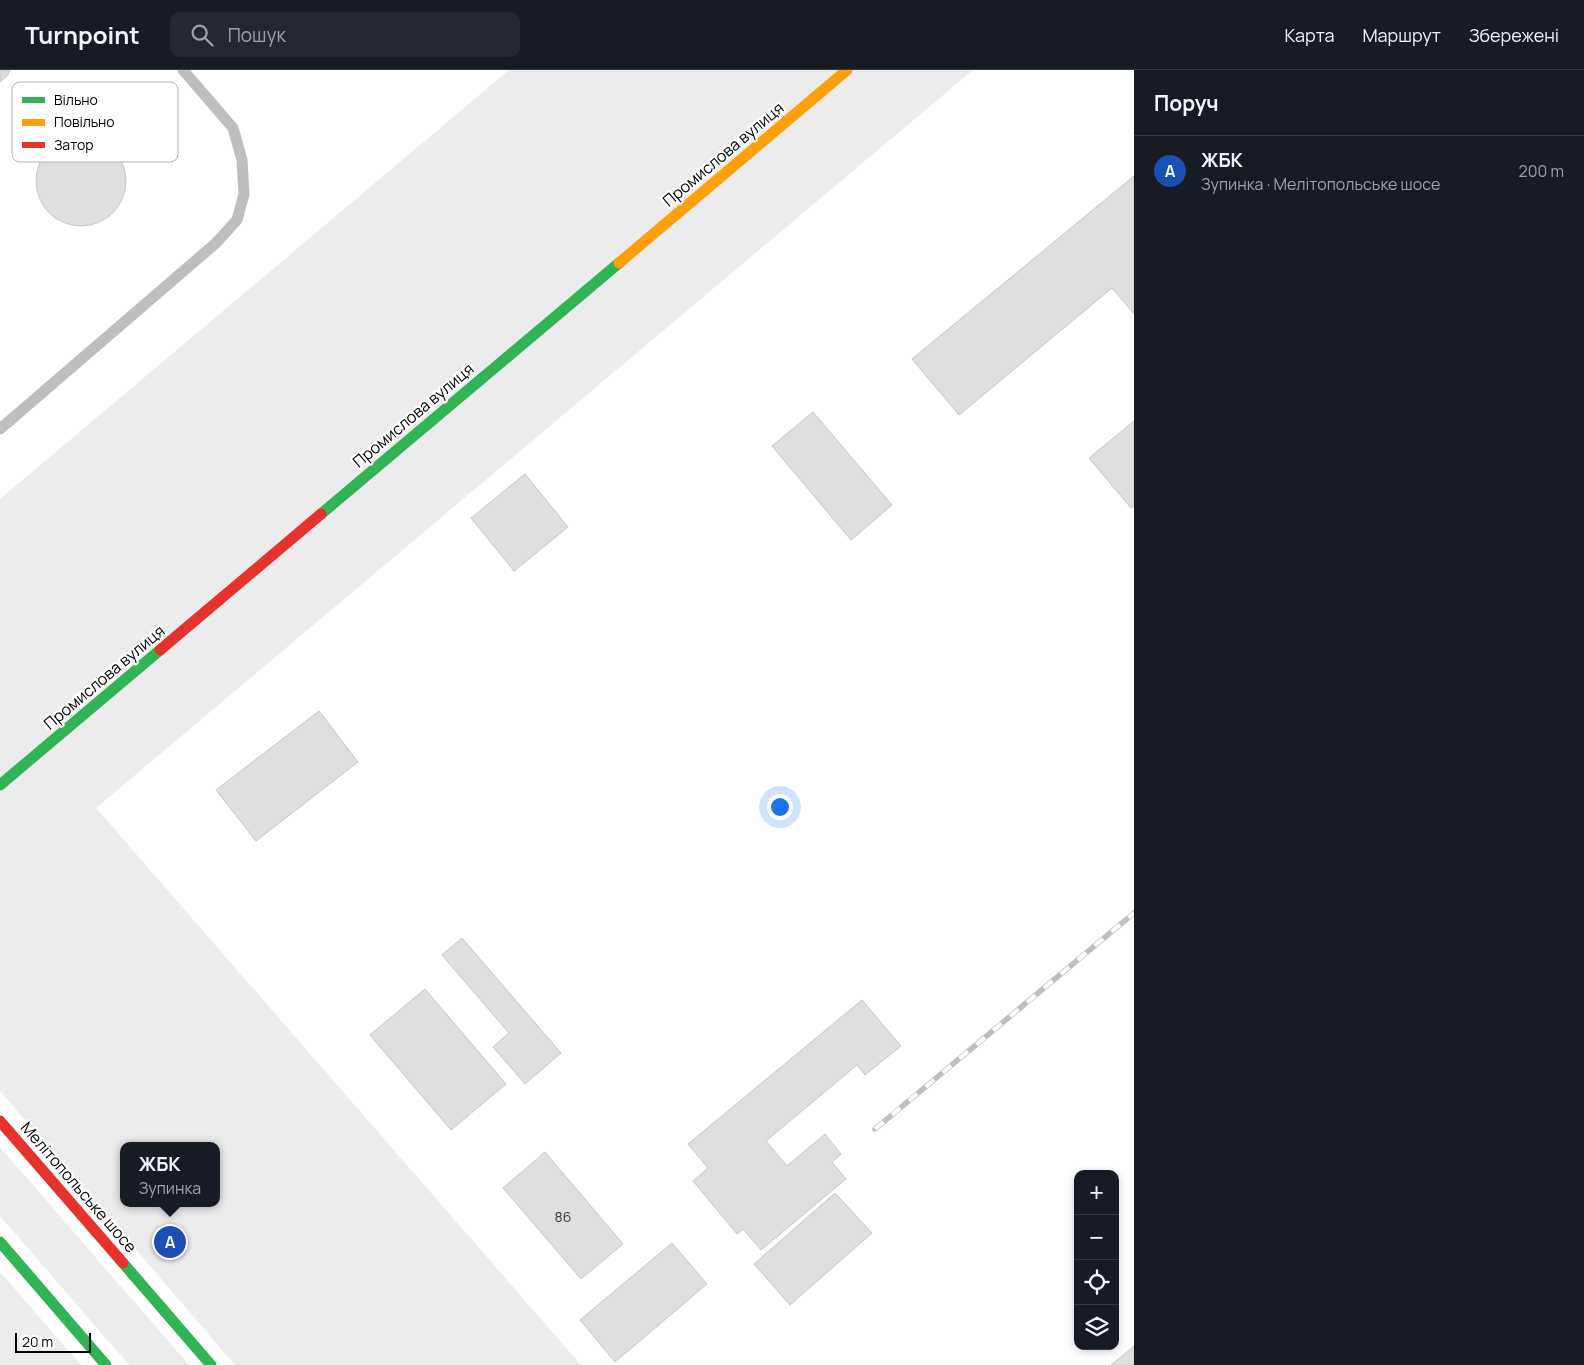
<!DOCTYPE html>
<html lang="uk">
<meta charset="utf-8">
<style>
:root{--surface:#171b24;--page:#242831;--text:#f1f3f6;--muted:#9ea1a6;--line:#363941;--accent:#0b8043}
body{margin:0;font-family:Manrope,sans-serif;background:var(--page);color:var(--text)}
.controls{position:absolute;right:15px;bottom:15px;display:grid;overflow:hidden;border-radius:10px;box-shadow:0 2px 8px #0003}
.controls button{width:45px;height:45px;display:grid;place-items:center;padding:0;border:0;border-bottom:1px solid var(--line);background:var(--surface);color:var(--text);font:25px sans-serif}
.scale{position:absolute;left:15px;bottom:12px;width:76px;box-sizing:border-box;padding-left:5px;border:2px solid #000;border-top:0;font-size:14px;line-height:18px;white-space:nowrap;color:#000;-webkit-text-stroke:4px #fff;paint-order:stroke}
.you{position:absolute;left:779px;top:736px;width:18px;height:18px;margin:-12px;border:4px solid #fff;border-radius:50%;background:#1a73e8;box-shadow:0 0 0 8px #1a73e833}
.badge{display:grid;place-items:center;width:32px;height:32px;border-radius:50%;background:var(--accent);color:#fff;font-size:16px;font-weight:700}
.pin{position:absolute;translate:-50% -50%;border:2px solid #fff;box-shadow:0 1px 5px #0006}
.popup{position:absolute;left:120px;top:1072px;width:100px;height:65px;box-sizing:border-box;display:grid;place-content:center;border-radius:10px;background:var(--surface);filter:drop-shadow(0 1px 4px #0005);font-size:16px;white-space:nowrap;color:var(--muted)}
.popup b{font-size:19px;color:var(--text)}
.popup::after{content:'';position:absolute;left:50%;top:100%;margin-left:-10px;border:10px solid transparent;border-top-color:var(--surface)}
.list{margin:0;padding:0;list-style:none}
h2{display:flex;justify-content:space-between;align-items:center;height:65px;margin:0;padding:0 20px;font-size:21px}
h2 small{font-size:16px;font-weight:400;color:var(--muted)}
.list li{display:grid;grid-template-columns:32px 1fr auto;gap:15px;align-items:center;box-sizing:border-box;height:70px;padding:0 20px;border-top:1px solid var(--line)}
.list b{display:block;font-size:19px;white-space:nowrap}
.list p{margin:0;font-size:16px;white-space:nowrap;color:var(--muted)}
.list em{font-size:16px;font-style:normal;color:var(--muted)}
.icon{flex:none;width:28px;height:28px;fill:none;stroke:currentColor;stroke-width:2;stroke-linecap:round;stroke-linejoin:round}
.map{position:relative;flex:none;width:1134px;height:1295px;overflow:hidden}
header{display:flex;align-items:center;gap:30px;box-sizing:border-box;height:70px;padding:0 25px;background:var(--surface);border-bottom:1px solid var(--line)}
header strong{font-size:24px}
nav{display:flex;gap:28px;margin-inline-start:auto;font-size:18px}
.search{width:350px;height:45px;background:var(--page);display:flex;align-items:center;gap:12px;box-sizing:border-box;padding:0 18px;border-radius:10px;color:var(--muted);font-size:19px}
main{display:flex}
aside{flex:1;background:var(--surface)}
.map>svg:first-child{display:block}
.green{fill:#ececec;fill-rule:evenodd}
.building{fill:#dfdfdf;stroke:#c7c7c7}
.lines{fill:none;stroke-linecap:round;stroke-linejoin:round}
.lane{stroke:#bebebe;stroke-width:11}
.fast{stroke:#30b455;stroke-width:11}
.slow{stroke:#ff9f0a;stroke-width:11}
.jam{stroke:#e5322d;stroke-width:11}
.rail-casing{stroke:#bebebe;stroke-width:5.5}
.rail{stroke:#fff;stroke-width:4;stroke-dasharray:11;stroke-linecap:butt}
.labels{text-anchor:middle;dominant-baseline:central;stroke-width:4.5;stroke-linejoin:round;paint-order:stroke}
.number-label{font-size:14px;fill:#383838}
.street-label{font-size:16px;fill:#000;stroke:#fff}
.key{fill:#fff;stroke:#b2b2b2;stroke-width:1}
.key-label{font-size:14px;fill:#000}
</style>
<header>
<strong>Turnpoint</strong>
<div class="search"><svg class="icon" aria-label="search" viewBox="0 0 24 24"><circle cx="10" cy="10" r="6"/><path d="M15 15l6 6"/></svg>Пошук</div>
<nav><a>Карта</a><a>Маршрут</a><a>Збережені</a></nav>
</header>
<main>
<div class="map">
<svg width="1134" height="1295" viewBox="0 0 1134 1295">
<rect width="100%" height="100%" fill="#fff"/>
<path class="green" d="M509,0H973L96,738L581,1295H235L0,1021V429ZM124,1076H216V1133H124Z
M0,1077L189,1295H129L0,1146Z
M0,1202L81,1295H0Z"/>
<path class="building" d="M0,0H10L8,5L0,12Z
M36 111a45 45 0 1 1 90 0a45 45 0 1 1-90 0Z
M1134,106V244L1112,218L959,345L912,289Z
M813,342L892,435L851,470L772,376Z
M1134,351V436L1131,438L1089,388Z
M525,404L568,457L514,501L471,448Z
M319,641L358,692L256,771L216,720Z
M462,868L561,983L525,1014L493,977L509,963L442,885Z
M425,919L506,1014L451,1060L370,965Z
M862,930L901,976L865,1005L857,995L766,1071L787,1096L825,1064L841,1084L832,1092L846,1109L761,1180L743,1159L737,1164L693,1111L708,1098L688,1074Z
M545,1082L623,1174L581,1209L503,1118Z
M835,1123L872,1163L790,1235L754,1194Z
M672,1173L707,1214L615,1292L580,1250Z
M1134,1276V1295H1111Z"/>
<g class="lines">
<path class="lane" d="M0,359L216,173L237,150L244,124L242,90L233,58L183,0"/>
<path class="fast" d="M321,444L619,193
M0,715L160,580
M0,1172L106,1295
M123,1193L211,1295"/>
<path class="slow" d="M619,193L847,0"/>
<path class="jam" d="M160,580L321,444
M0,1051L123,1193"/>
<defs>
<path id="rail" d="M875,1059L1134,843"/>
</defs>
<use href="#rail" class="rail-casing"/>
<use href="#rail" class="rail"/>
</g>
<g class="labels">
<g class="number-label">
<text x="563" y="1146">86</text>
</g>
<g class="street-label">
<text transform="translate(723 84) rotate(-40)">Промислова вулиця</text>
<text transform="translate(413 345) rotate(-40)">Промислова вулиця</text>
<text transform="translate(104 607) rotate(-40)">Промислова вулиця</text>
<text transform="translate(79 1117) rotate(49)">Мелітопольське шосе</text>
</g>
</g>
<rect x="12" y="12" width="166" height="80" rx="8" class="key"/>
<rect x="22" y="27" width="23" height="6" fill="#30b455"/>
<rect x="22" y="49" width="23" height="7" fill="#ff9f0a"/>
<rect x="22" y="72" width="23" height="6" fill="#e5322d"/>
<g class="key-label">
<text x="54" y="35">Вільно</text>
<text x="54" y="57">Повільно</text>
<text x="54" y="80">Затор</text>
</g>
</svg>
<div class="controls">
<button>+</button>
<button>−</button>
<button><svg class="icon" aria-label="locate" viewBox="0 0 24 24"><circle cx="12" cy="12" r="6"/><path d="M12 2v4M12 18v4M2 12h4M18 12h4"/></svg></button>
<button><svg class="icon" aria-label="layers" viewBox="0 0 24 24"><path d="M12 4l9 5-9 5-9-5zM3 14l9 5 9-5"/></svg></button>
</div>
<div class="scale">20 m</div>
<div class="you"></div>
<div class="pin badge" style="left:170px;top:1172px;background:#1a4fb4">A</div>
<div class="popup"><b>ЖБК</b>Зупинка</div>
</div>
<aside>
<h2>Поруч<small></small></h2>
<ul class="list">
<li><span class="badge" style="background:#1a4fb4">A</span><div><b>ЖБК</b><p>Зупинка · Мелітопольське шосе</p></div><em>200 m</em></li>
</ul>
</aside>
</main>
